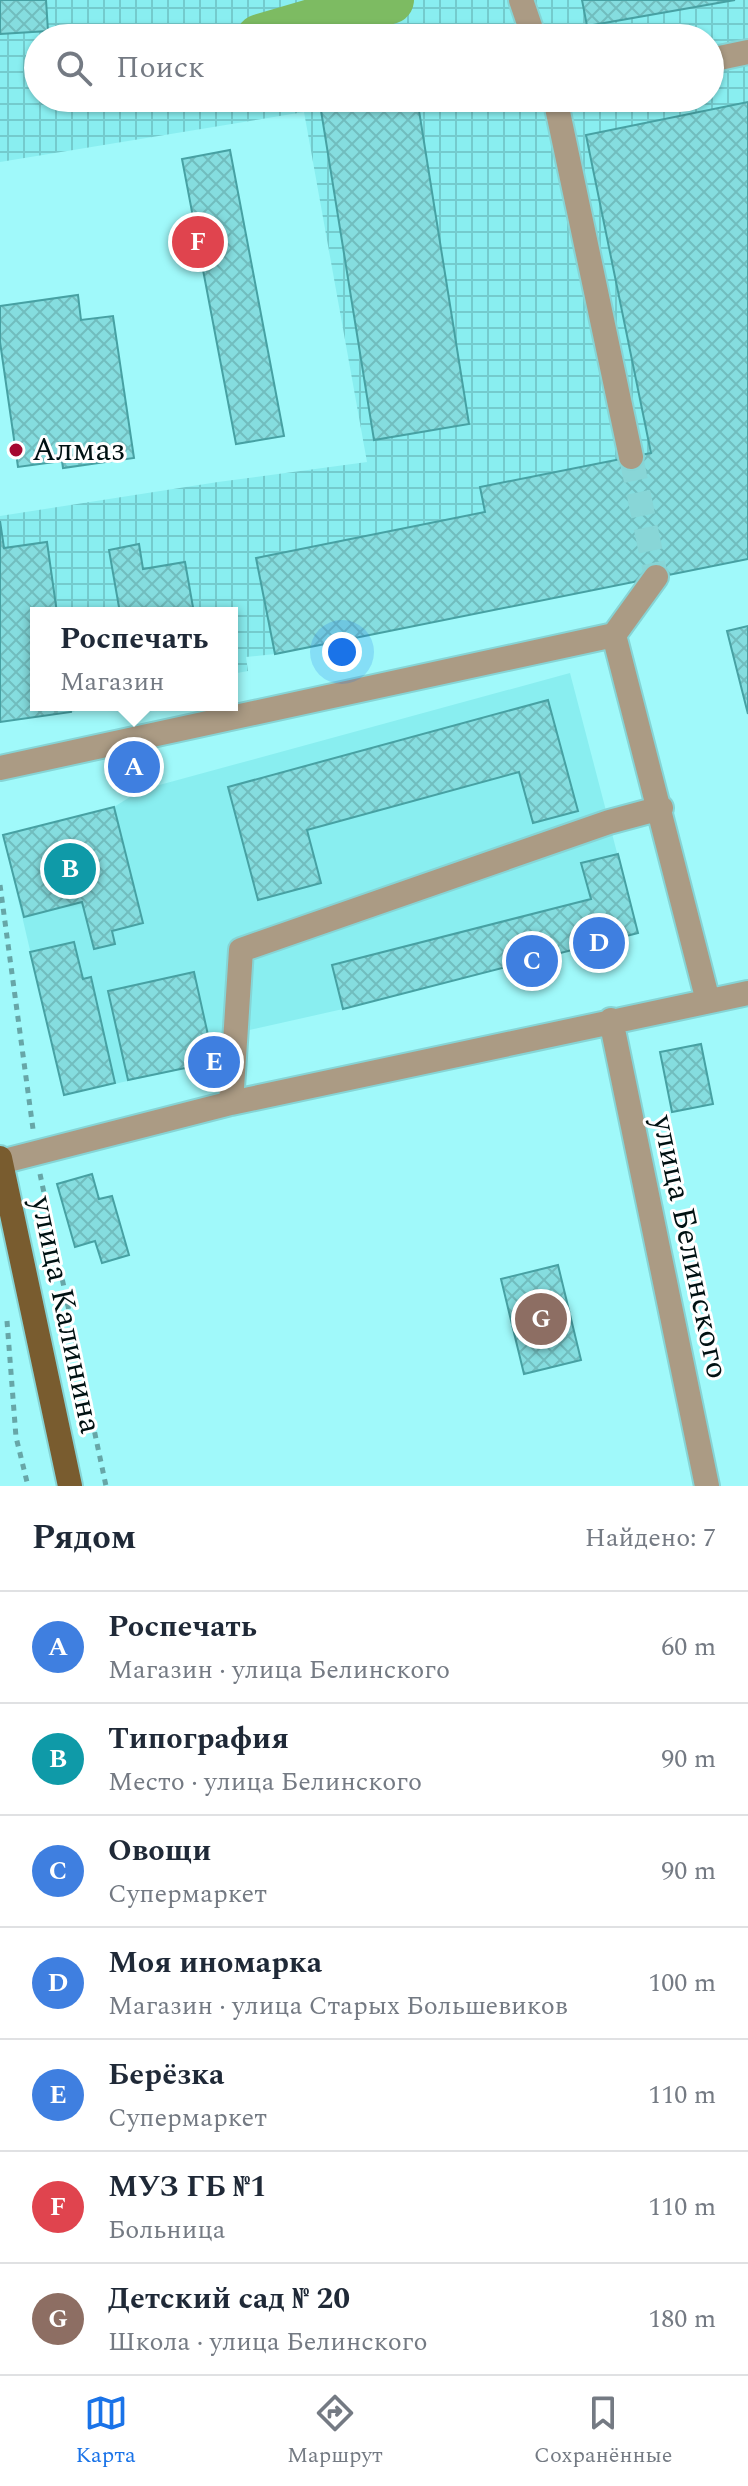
<!DOCTYPE html>
<html lang="ru">
<meta charset="utf-8">
<style>
:root{--surface:#fff;--page:#f6f6f7;--text:#1f2937;--muted:#747a83;--line:#e0e1e3;--accent:#1a73e8}
body{margin:0;font-family:Spectral,serif;background:var(--page);color:var(--text)}
.you{position:absolute;left:342px;top:652px;width:28px;height:28px;margin:-20px;border:6px solid #fff;border-radius:50%;background:#1a73e8;box-shadow:0 0 0 12px #1a73e833}
.badge{display:grid;place-items:center;width:52px;height:52px;border-radius:50%;background:var(--accent);color:#fff;font-size:26px;font-weight:700}
.pin{position:absolute;translate:-50% -50%;border:4px solid #fff;box-shadow:0 2px 8px #0006}
.popup{position:absolute;left:30px;top:607px;width:208px;height:104px;box-sizing:border-box;display:grid;place-content:center;border-radius:0px;background:var(--surface);filter:drop-shadow(0 2px 6px #0005);font-size:26px;white-space:nowrap;color:var(--muted)}
.popup b{font-size:30px;color:var(--text)}
.popup::after{content:'';position:absolute;left:50%;top:100%;margin-left:-16px;border:16px solid transparent;border-top-color:var(--surface)}
.list{margin:0;padding:0;list-style:none}
h2{display:flex;justify-content:space-between;align-items:center;height:104px;margin:0;padding:0 32px;font-size:34px}
h2 small{font-size:26px;font-weight:400;color:var(--muted)}
.list li{display:grid;grid-template-columns:52px 1fr auto;gap:24px;align-items:center;box-sizing:border-box;height:112px;padding:0 32px;border-top:2px solid var(--line)}
.list b{display:block;font-size:30px;white-space:nowrap}
.list p{margin:0;font-size:26px;white-space:nowrap;color:var(--muted)}
.list em{font-size:26px;font-style:normal;color:var(--muted)}
.icon{flex:none;width:44px;height:44px;fill:none;stroke:currentColor;stroke-width:2;stroke-linecap:round;stroke-linejoin:round}
.map{position:relative;flex:none;width:748px;height:1486px;overflow:hidden}
.search{position:absolute;background:var(--surface);box-shadow:0 2px 6px #0004;left:24px;right:24px;top:24px;height:88px;display:flex;align-items:center;gap:20px;box-sizing:border-box;padding:0 28px;border-radius:44px;color:var(--muted);font-size:30px}
.sheet{height:888px;background:var(--surface)}
nav{display:flex;justify-content:space-around;align-items:center;box-sizing:border-box;height:112px;border-top:2px solid var(--line);background:var(--surface);font-size:22px;color:var(--muted)}
nav a{display:grid;justify-items:center;gap:4px}
nav .on{color:var(--accent)}
.map>svg:first-child{display:block}
.built{fill:#89eef0}
.industrial{fill:url(#industrial-grid);fill-rule:evenodd}
.lines{fill:none;stroke-linecap:round;stroke-linejoin:round}
.river{stroke:#7dbb62;stroke-width:48}
.building{fill:url(#building-cross-hatch);stroke:#47a1a3;stroke-width:2}
.minor-tunnel{stroke:#88d6d7;stroke-width:24;stroke-dasharray:24 12;stroke-linecap:butt}
.minor-casing{stroke:#86d4d5;stroke-width:28}
.major-casing{stroke:#86d4d5;stroke-width:28}
.path{stroke:#67a6a7;stroke-width:5;stroke-dasharray:6 6;stroke-linecap:butt}
.minor{stroke:#ab9b84;stroke-width:24}
.major{stroke:#795c2f;stroke-width:24}
.poi-dot{fill:#a50931;stroke:#fff;stroke-width:3}
.labels{text-anchor:middle;dominant-baseline:central;stroke-width:6;stroke-linejoin:round;paint-order:stroke}
.poi-label{font-size:32px;fill:#001112;stroke:#fff;text-anchor:start}
.street-label{font-size:32px;fill:#001112;stroke:#fff}
</style>
<div class="map">
<svg width="748" height="1486" viewBox="0 0 748 1486">
<defs>
<pattern id="industrial-grid" width="8" height="8" patternUnits="userSpaceOnUse" patternTransform="scale(2)"><rect width="8" height="8" fill="#89eef0"/><path d="M0 4h8M4 0v8" fill="none" stroke="#74cbcd"/></pattern>
<pattern id="building-cross-hatch" width="8" height="8" patternUnits="userSpaceOnUse" patternTransform="scale(2)"><rect width="8" height="8" fill="#85dddf"/><path d="M0 0l8 8M0 8l8-8" fill="none" stroke="#71bdbe"/></pattern>
</defs>
<rect width="100%" height="100%" fill="#a0f9fa"/>
<path class="built" d="M570,673L638,933L343,1009L210,1039L214,1062L64,1095L3,835L114,807L141,790Z"/>
<path class="industrial" d="M0,0H748V559L275,654L246,657L248,671L232,674V613H36V705H116L0,722V516L218,482L367,462L304,112L0,162ZM38,38H710V98H38Z"/>
<g class="lines">
<path class="river" d="M260,38L390,0"/>
</g>
<path class="building" d="M0,0H46L48,31L0,34Z
M582,0H735L587,26Z
M319,98H417L469,424L374,440Z
M748,102V559L275,654L256,558L485,512L480,487L651,453L586,135Z
M230,150L284,436L236,444L182,159Z
M78,295L81,320L113,316L134,458L63,468L62,461L18,467L0,342V306Z
M0,521L4,548L47,542L57,613H36V705H70L71,712L0,722Z
M139,544L143,569L185,562L194,613H120L109,550Z
M748,626V714L727,631Z
M548,700L578,811L533,823L519,772L307,830L321,883L258,900L228,787Z
M114,807L143,923L112,931L115,944L94,949L82,902L24,917L3,835Z
M618,854L638,933L343,1009L332,965L591,899L581,863Z
M74,942L83,979L91,977L115,1083L64,1095L30,952Z
M194,972L214,1062L128,1080L108,991Z
M701,1044L713,1104L672,1112L660,1052Z
M92,1174L99,1199L112,1196L129,1255L102,1263L95,1241L75,1247L57,1184Z
M558,1265L581,1360L524,1374L501,1279Z"/>
<g class="lines">
<path class="minor-tunnel" d="M631,457L656,577"/>
<defs>
<path id="minor" d="M521,0L534,38
M710,60L748,52
M555,98L631,457
M614,635L656,577
M0,768L614,635L708,1001
M611,1020L707,1486
M231,1103L241,950L609,822L661,808
M1,1162L231,1103L748,993"/>
<path id="major" d="M0,1158L70,1486"/>
</defs>
<use href="#minor" class="minor-casing"/>
<use href="#major" class="major-casing"/>
<path class="path" d="M0,885L33,1129
M40,1174L106,1486
M7,1321L16,1437L28,1486"/>
<use href="#minor" class="minor"/>
<use href="#major" class="major"/>
</g>
<circle class="poi-dot" cx="16" cy="450" r="8"/>
<g class="labels">
<g class="poi-label">
<text x="32" y="450">Алмаз</text>
</g>
<g class="street-label">
<text transform="translate(690 1247) rotate(78)">улица Белинского</text>
<text transform="translate(66 1315) rotate(78)">улица Калинина</text>
</g>
</g>
</svg>
<div class="you"></div>
<div class="pin badge" style="left:134px;top:767px;background:#3f7fe0">A</div>
<div class="popup"><b>Роспечать</b>Магазин</div>
<div class="pin badge" style="left:70px;top:869px;background:#0f9aa8">B</div>
<div class="pin badge" style="left:532px;top:961px;background:#3f7fe0">C</div>
<div class="pin badge" style="left:599px;top:943px;background:#3f7fe0">D</div>
<div class="pin badge" style="left:214px;top:1062px;background:#3f7fe0">E</div>
<div class="pin badge" style="left:198px;top:242px;background:#e0444e">F</div>
<div class="pin badge" style="left:541px;top:1319px;background:#8d6e63">G</div>
<div class="search"><svg class="icon" aria-label="search" viewBox="0 0 24 24"><circle cx="10" cy="10" r="6"/><path d="M15 15l6 6"/></svg>Поиск</div>
</div>
<section class="sheet">
<h2>Рядом<small>Найдено: 7</small></h2>
<ul class="list">
<li><span class="badge" style="background:#3f7fe0">A</span><div><b>Роспечать</b><p>Магазин · улица Белинского</p></div><em>60 m</em></li>
<li><span class="badge" style="background:#0f9aa8">B</span><div><b>Типография</b><p>Место · улица Белинского</p></div><em>90 m</em></li>
<li><span class="badge" style="background:#3f7fe0">C</span><div><b>Овощи</b><p>Супермаркет</p></div><em>90 m</em></li>
<li><span class="badge" style="background:#3f7fe0">D</span><div><b>Моя иномарка</b><p>Магазин · улица Старых Большевиков</p></div><em>100 m</em></li>
<li><span class="badge" style="background:#3f7fe0">E</span><div><b>Берёзка</b><p>Супермаркет</p></div><em>110 m</em></li>
<li><span class="badge" style="background:#e0444e">F</span><div><b>МУЗ ГБ №1</b><p>Больница</p></div><em>110 m</em></li>
<li><span class="badge" style="background:#8d6e63">G</span><div><b>Детский сад № 20</b><p>Школа · улица Белинского</p></div><em>180 m</em></li>
</ul>
</section>
<nav>
<a class="on"><svg class="icon" aria-label="map" viewBox="0 0 24 24"><path d="M3 6l6-2 6 2 6-2v14l-6 2-6-2-6 2zM9 4v14M15 6v14"/></svg>Карта</a>
<a><svg class="icon" aria-label="directions" viewBox="0 0 24 24"><path d="M12 3l9 9-9 9-9-9zM9 14v-3h6M13 9l2 2-2 2"/></svg>Маршрут</a>
<a><svg class="icon" aria-label="saved" viewBox="0 0 24 24"><path d="M7 4h10v16l-5-4-5 4z"/></svg>Сохранённые</a>
</nav>
